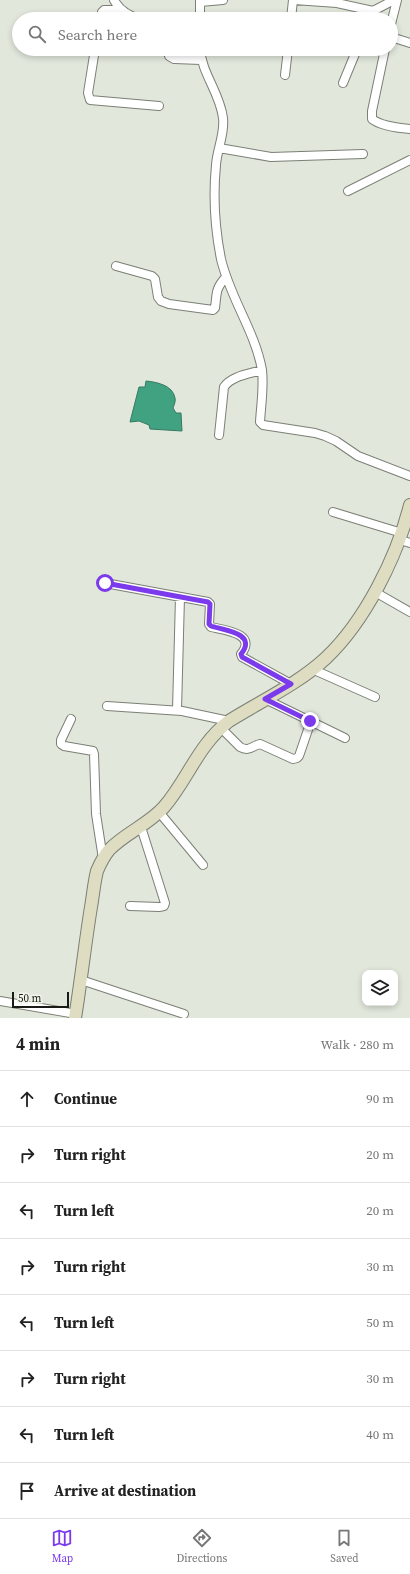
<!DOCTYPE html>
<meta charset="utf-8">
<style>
:root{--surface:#fff;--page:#f6f6f6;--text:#222;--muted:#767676;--line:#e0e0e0;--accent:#7c3aed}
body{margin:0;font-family:"Source Serif 4",serif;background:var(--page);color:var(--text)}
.controls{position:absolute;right:12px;bottom:12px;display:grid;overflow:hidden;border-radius:8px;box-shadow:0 2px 6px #0003}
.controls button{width:36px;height:36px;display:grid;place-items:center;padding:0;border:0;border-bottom:1px solid var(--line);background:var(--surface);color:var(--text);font:20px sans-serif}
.scale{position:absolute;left:12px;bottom:10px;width:57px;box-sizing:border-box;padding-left:4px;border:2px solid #191b17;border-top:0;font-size:11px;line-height:14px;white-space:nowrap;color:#191b17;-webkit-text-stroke:3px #eff4e8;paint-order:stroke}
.stop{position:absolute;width:12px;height:12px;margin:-9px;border:3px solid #7c3aed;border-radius:50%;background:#fff}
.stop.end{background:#7c3aed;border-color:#fff;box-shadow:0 1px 4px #0008}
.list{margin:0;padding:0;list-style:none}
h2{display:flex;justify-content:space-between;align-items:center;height:52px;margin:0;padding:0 16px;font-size:17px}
h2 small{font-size:13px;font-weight:400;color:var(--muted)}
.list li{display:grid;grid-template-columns:26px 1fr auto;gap:12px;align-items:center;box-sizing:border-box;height:56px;padding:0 16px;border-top:1px solid var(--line)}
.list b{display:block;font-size:15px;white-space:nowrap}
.list em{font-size:13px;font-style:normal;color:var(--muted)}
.icon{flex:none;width:22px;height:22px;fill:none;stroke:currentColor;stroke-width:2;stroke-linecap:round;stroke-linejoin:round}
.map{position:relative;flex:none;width:410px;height:1018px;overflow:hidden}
.search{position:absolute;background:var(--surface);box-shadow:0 2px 6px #0003;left:12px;right:12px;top:12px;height:44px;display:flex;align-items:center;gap:10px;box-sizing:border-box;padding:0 14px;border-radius:22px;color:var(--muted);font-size:15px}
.sheet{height:500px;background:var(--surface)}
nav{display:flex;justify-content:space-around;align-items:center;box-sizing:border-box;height:56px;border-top:1px solid var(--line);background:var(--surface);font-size:11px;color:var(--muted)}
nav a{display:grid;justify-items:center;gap:2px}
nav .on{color:var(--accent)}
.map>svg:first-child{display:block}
.water{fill:#41a281;stroke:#357a61}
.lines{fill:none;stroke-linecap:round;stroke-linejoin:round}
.street-casing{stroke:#7b7f75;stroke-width:10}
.secondary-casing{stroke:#7b7f75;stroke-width:14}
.street{stroke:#fff;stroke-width:8}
.secondary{stroke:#dedcc1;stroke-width:12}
.route{stroke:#7c3aed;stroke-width:5}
</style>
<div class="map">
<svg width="410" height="1018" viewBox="0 0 410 1018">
<rect width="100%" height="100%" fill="#e1e7db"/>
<path class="water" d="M146,381C156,382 173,385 175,398C176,401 174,405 173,408L176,413H181L182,431L150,429L149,425L139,421L130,422L139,387H145Z"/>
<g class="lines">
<defs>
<path id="street" d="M114,0C120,11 129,16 140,19
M294,0L337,3L373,11L394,0
M200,2L223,0
M100,19L102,12L104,10H121
M200,19V0
M291,19L293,0
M361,19L362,9
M391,24L397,0
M391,37L410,43
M95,49L88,93L90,100L159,106
M168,49L169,56L174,59L201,60
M200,49C202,74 220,93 223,118C225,134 217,149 216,165C213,196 215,229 221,259C230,298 255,331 262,370C264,387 261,405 260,422L263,425L315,433L325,436L336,441L358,456L410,476
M385,49L372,111V119C381,126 398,128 410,129
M285,75L288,49
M343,83L357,49
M219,148L271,157L363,154
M348,191L410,160
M116,266L152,276L155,279L158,297L161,301L169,304L213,310L215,308C217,293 215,289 226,277
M219,435L224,387C231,376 249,374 262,370
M333,512L402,533
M400,540L410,543
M105,583L208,602L210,604L209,624L211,627C223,630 258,633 241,654L242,657L291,684
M375,592L410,612
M312,669L375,697
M265,699L345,738
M107,706L182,711L229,721
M177,710L180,597
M71,719L61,740V744L64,746L93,751L94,754L96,814L103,859
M220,727L240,747C249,752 252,746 260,744L293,759L297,758L299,756L311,721
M159,812L203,865
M130,906L159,907L164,906L165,903L141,827
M81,980L184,1014
M0,1001L76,1014"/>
<path id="secondary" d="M75,1018C81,981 85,944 91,907C93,896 94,883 97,871C100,864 104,856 109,850C125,833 148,825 164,807C188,779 198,745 229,721C261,701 298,684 326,658C365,621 397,557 410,505"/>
</defs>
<use href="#street" class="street-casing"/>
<use href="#secondary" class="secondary-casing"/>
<use href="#street" class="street"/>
<use href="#secondary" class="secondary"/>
</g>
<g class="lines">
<path class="route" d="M105,583L208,602L210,604L209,624L211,626C223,630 258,633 241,654L242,657L291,684L265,699L310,721"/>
</g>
</svg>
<div class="controls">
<button><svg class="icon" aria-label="layers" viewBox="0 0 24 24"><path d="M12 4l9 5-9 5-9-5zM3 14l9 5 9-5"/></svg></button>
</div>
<div class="scale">50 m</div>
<div class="stop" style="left:105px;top:583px"></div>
<div class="stop end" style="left:310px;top:721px"></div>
<div class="search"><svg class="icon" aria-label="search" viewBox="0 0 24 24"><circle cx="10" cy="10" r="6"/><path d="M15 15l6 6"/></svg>Search here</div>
</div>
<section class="sheet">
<h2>4 min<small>Walk · 280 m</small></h2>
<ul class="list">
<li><svg class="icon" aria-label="ahead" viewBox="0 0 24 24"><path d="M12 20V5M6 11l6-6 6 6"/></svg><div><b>Continue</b></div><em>90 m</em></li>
<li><svg class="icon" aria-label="right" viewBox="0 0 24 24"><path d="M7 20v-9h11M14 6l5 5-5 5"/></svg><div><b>Turn right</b></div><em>20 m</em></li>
<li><svg class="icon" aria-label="left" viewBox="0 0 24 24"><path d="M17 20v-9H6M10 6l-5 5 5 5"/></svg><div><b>Turn left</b></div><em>20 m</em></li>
<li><svg class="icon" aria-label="right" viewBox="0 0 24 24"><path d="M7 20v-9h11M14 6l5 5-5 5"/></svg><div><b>Turn right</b></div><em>30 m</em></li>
<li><svg class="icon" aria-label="left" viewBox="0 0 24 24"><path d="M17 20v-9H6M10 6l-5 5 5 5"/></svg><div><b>Turn left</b></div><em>50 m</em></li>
<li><svg class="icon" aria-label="right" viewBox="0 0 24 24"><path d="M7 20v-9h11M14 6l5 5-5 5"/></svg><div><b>Turn right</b></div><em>30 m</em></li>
<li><svg class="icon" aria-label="left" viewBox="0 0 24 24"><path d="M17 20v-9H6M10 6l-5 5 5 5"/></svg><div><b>Turn left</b></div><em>40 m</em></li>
<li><svg class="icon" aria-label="arrive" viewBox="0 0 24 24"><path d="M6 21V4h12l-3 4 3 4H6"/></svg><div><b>Arrive at destination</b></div></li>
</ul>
</section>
<nav>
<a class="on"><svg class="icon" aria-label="map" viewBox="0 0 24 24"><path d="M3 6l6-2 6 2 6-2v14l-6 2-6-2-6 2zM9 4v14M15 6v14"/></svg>Map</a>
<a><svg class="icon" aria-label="directions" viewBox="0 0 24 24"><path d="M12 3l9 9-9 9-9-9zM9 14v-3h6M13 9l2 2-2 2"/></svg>Directions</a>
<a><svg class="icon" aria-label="saved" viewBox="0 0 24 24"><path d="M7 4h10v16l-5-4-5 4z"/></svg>Saved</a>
</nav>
